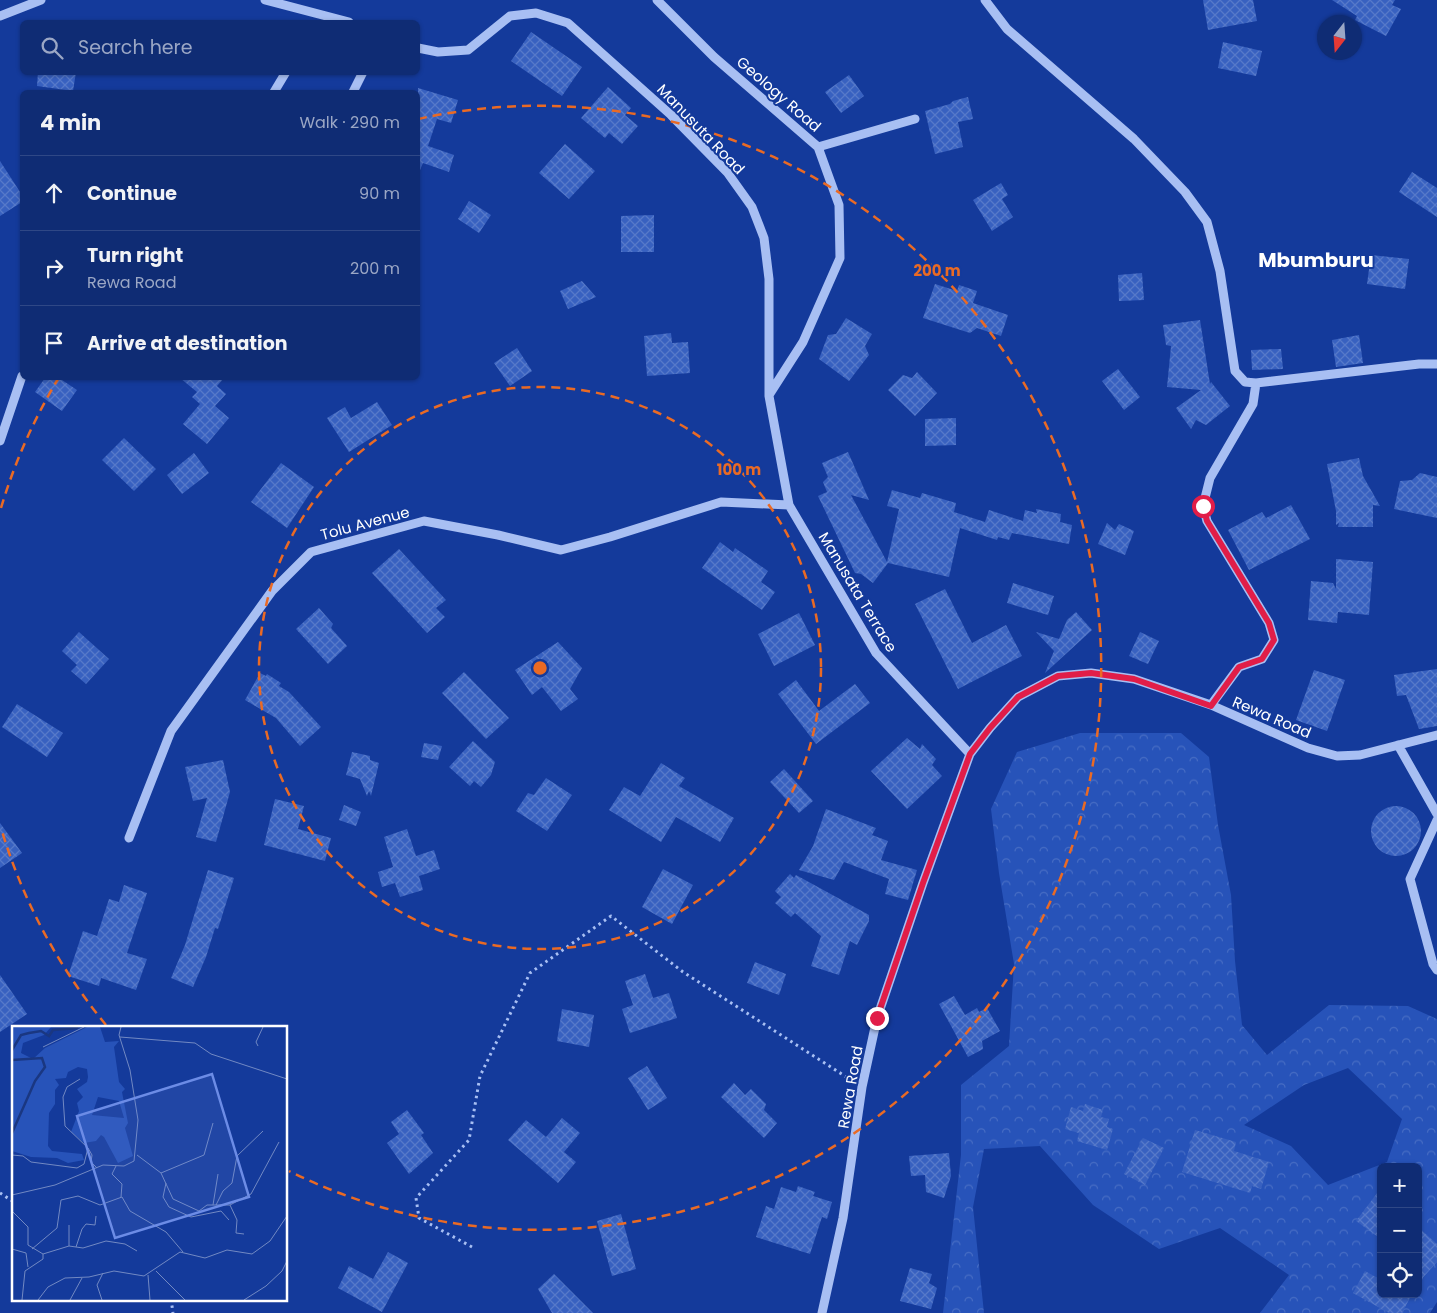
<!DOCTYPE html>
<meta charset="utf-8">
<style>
:root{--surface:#0f2c74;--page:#1d387c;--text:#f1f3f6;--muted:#9ba7c5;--line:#2f4886}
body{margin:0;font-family:Poppins,sans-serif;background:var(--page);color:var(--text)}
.controls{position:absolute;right:15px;bottom:15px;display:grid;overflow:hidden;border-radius:8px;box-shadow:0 1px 4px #0004}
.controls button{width:45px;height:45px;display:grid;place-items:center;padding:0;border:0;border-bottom:1px solid var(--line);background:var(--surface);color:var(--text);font:25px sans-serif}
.compass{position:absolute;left:1317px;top:15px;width:45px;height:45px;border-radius:50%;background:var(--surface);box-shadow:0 1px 4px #0004;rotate:197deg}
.stop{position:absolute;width:15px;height:15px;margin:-11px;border:4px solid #e11d48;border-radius:50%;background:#fff}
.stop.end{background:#e11d48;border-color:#fff;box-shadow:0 1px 5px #0008}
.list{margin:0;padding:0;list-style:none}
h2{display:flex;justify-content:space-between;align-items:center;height:65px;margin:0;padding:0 20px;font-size:21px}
h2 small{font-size:16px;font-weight:400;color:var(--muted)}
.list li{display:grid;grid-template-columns:32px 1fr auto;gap:15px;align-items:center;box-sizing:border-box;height:75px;padding:0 20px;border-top:1px solid var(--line)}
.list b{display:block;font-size:19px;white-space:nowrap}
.list p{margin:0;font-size:16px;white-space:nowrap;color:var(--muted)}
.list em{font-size:16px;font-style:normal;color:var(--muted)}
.icon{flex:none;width:28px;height:28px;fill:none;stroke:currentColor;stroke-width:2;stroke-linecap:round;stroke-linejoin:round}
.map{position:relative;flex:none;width:1437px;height:1313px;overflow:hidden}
.search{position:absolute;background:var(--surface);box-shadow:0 1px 4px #0004;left:20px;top:20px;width:400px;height:55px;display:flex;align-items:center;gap:12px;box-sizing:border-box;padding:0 18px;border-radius:8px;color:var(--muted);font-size:19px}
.panel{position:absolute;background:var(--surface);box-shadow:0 1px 4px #0004;left:20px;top:90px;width:400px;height:290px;border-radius:8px}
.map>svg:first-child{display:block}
.forest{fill:url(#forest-crowns);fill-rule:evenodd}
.building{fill:url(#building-cross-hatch)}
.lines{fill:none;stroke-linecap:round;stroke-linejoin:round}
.path{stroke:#a8bff3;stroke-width:3;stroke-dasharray:2.5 4;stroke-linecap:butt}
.minor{stroke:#a8bff3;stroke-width:9}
.route{stroke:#e11d48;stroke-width:6}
.ring{fill:none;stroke:#ea6a24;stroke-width:2.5;stroke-dasharray:9 6}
.labels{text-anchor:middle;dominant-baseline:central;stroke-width:4;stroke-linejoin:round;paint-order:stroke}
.street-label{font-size:15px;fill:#fff;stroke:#143a9b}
.district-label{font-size:20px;font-weight:bold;fill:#fff;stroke:#143a9b}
.inset-river{fill:none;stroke:#1a3781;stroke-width:2.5}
.inset-road{fill:none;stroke:#7289c3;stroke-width:1}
.view{fill:#6c8ce6;fill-opacity:0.15;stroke:#6c8ce6;stroke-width:2.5}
.inset-edge{fill:none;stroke:#fff;stroke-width:2.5}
.centre{fill:#ea6a24;stroke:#143a9b;stroke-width:2.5}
.ring-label{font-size:15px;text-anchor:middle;font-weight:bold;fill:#ea6a24;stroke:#143a9b;stroke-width:4;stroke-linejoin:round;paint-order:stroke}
</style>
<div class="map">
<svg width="1437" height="1313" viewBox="0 0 1437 1313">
<defs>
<pattern id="forest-crowns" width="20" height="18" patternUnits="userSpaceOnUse" patternTransform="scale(1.25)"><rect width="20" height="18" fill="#2753b9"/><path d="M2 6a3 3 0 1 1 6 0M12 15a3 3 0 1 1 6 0" fill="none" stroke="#476dc4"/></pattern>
<pattern id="building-cross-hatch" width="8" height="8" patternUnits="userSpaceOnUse" patternTransform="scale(1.25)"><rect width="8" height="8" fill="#3861c0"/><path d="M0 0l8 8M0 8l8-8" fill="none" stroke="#5679c9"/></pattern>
</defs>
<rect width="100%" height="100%" fill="#143a9b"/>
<path class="forest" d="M1080,733H1181L1209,757L1218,825L1231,895L1235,961L1242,1025L1267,1055L1329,1005L1408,1006L1437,1019V1302L1430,1313H1260L1289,1275L1220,1228L1159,1249L1093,1205L1040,1146L984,1149L973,1207L984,1313H943L961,1155V1085L1009,1046L1014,964L999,873L991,809L1017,752ZM1348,1068L1402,1119L1387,1162L1328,1185L1291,1146L1244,1125L1304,1085ZM1381,1167H1418V1294H1381Z"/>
<path class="building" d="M1203,0H1253L1257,21L1208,30Z
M1332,0H1395L1392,5L1401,9L1386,36L1355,20L1357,16Z
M531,32L582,67L562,96L511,61Z
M1223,42L1262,51L1256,76L1218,68Z
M38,72H76L73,91L37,86Z
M849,75L864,96L841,113L825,92Z
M608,87L631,108L625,115L638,126L622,144L609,133L605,138L581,118Z
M418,88L458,100L451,123L437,119L428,146L454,155L449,172L423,163L420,170H418Z
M968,97L973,119L958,122L963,147L935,154L925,111L950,104L953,101Z
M565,144L595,171L569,199L539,173Z
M0,161L22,195V202L0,216Z
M1412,172L1437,188V217L1399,192Z
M1001,183L1008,195L1002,199L1013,217L992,231L973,200Z
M469,201L491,215L479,233L458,219Z
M654,215V252H621V216Z
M1371,255L1409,259L1405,289L1367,284Z
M1142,273L1144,300L1119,301L1118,275Z
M582,281L596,297L568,309L560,291Z
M935,284L957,291L959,285L977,291L973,303L1008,315L1001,336L977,328L970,333L923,318Z
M846,318L872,334L865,346L869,355L849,381L819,359L828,335L836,334Z
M1200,320L1210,384L1211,382L1230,406L1206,425L1196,420L1191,429L1176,408L1201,390L1167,387L1171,346L1166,345L1163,325Z
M671,333L672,343L688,342L690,373L647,376L644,336Z
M1359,335L1363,363L1336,367L1332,340Z
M517,348L532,371L510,386L494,363Z
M1281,349L1283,369L1252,370L1251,350Z
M1118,369L1140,397L1124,410L1102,381Z
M917,372L937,393L915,416L888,390L903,375L912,378Z
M45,378H59L77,390L62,411L35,392Z
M180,378H224L217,386L226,394L215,406L229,418L207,444L183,424L200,404L192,397L197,392Z
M377,402L392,425L349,452L327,418L345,407L351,418Z
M956,418V445L925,446V419Z
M124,438L156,469L134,491L102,460Z
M848,452L869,500L851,495L887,562L899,509L887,506L892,490L920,498L922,493L956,503L954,512L985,522L989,510L1023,521L1025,510L1037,513L1036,509L1061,514L1060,522L1072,525L1069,544L1012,533L1009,540L998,537L997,540L960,528L949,577L888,563L873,583L861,574L855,573L818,496L827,492L823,482L828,477L822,463Z
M194,453L209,473L182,494L167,475Z
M1359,458L1363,476L1380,506L1373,505V527H1338L1339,523L1336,525V511L1327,464Z
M281,463L314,487L287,528L251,502Z
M1420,473L1437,477V518L1394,509L1400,481L1412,480Z
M1291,505L1310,539L1249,570L1228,530L1262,512L1266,518Z
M1107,523L1115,530L1119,524L1134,531L1125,555L1098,544Z
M720,542L733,552L735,548L768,571L761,582L775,592L762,610L702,568Z
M399,549L446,600L436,608L445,617L427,633L372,573Z
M1336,559L1373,562L1369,615L1338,612L1337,623L1308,620L1311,581L1333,583L1336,589Z
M1013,583L1054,596L1048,615L1007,603Z
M945,589L972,643L1006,625L1022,656L958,689L915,604Z
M319,608L333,624L331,628L347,646L328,664L296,629Z
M1076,612L1092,630L1045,673L1054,651L1036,632L1059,639L1067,620Z
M799,613L815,645L774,666L758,634Z
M79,632L109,659L86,684L71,671L77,665L62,651Z
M1140,632L1159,641L1148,664L1129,656Z
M558,642L582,668L570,689L578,699L561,711L542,687L532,695L515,670Z
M1437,669V726L1419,729L1406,695L1397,696L1394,675Z
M1314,670L1345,680L1327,731L1296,720Z
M464,672L509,718L486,739L442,693Z
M260,673L266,676L267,674L281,683L279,686L289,692L321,727L300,746L276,718L245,700Z
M796,680L819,711L855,684L870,703L816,744L778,694Z
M17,704L63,733L47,757L2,727Z
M907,738L920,749L922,744L936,759L932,765L942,776L907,809L871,771Z
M473,741L495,762L491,775L481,787L474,781L470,786L449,767Z
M424,743L442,746L438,760L421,757Z
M352,752L370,756V760L379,763L371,796L369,791L367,796L360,779L346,775Z
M223,760L230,792L216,842L196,837L207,798L193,801L185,767Z
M661,763L685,778L679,786L734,818L720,842L676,817L661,842L609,810L624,787L640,796Z
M784,769L813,801L799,813L770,782Z
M546,778L572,795L547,831L516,811L528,793L534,795Z
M275,799L304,806L298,829L331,838L325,861L264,845Z
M344,805L361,812L356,826L339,820Z
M1371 831a25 25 0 1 1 50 0a25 25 0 1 1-50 0Z
M826,809L876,828L872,835L888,841L881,860L917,870L908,900L885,894L889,879L844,862L834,880L799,870L813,846Z
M0,823L22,853L0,868Z
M407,829L416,856L434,850L440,869L419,876L423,890L400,897L395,883L382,887L378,872L393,867L384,837Z
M663,869L693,885L672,924L642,907Z
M208,870L234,878L218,929L215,928L206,957L193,987L171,978L185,945Z
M790,874L794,878L796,875L869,915V921L857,945L850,941L839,975L811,966L821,936L795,913L791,917L775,903L781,897L775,891Z
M124,885L147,893L127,953L147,959L136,990L101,978L99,986L68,976L83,931L97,936L109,899L119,902Z
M755,962L786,974L779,995L747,983Z
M645,974L653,998L669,993L677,1018L630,1033L622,1009L633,1005L625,981Z
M0,975L27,1014L0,1032Z
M954,996L965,1015L977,1008L979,1012L987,1008L1000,1031L982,1041L983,1049L968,1057L939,1004Z
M562,1009L594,1015L589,1047L557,1041Z
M647,1066L667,1098L648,1110L628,1078Z
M734,1083L745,1095L751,1089L766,1104L764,1110L777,1123L764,1138L721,1097Z
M1085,1104L1103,1110L1101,1117L1109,1119L1107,1127L1113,1129L1107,1150L1077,1141L1079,1133L1065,1129L1071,1107L1083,1111Z
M407,1110L424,1133L421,1135L433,1153L409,1174L387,1143L399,1134L391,1122Z
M562,1118L580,1133L564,1152L576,1162L558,1183L508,1140L526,1120L546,1137Z
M1195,1130L1236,1142L1234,1151L1269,1162L1261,1189L1252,1186L1250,1193L1182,1172Z
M1143,1138L1164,1148L1145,1185L1124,1174Z
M949,1153L951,1176L944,1198L926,1192L925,1175L911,1176L909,1156Z
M798,1186L815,1192L813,1196L832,1202L827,1219L822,1217L810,1254L756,1237L766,1206L774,1209L781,1187L796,1192Z
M1381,1188V1239L1356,1221Z
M621,1214L636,1269L612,1276L597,1221Z
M1418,1227L1437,1244V1262L1418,1283Z
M388,1252L408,1263L382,1312L338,1288L349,1266L373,1279Z
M910,1268L932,1274L929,1283L937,1288L931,1309L900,1301Z
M1365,1271L1381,1280V1294H1412L1402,1313H1389L1353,1293Z
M554,1274L593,1313H552L538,1289Z"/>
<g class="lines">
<path class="path" d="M0,1193L14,1202
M472,1247L419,1218L416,1198L469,1140L480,1076L530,973L611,916L683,972L851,1080
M171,1299L173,1313"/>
<path class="minor" d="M265,0L349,22
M657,0L714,57L818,147L839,205L840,258L803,342L769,395
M985,0L1007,29L1134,139L1185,192L1207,222L1220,271L1235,371L1245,382L1256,383L1419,364H1437
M0,16L41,0
M418,48L438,52L468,50L510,16L536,13L568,23L671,115L727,172L752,207L764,238L769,279V396L789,505L876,653L970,754
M274,92L286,72
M353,92L363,72
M818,147L915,119
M0,441L22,376
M1211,705L1239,667L1262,659L1274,640L1269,623L1207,521L1203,506L1210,478L1253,404L1256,383
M1398,745L1437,814
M1437,820L1410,879L1433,964L1437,970
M129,838L171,731L272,591L311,552L424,521L498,535L561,550L610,537L721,502L789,505
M822,1313L843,1218L862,1087L877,1018L923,883L970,754L990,728L1018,697L1058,676L1091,673L1134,679L1211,705L1308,748L1337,756L1360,755L1437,735"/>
</g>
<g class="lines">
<path class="route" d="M877,1018L923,883L970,754L990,728L1018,697L1058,676L1091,673L1134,679L1211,706L1239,667L1262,659L1274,640L1269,623L1207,521L1203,506"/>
</g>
<g class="ring">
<circle cx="540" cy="668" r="281"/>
<path d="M106 1025A562 562 0 0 1 1 828M1 508A562 562 0 0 1 58 379M418 119A562 562 0 1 1 289 1171"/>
</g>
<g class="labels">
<g class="street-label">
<text transform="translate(779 94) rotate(41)">Geology Road</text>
<text transform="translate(701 129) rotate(46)">Manusuta Road</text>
<text transform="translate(365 523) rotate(-15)">Tolu Avenue</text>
<text transform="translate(858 592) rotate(59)">Manusata Terrace</text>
<text transform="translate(1272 717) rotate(23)">Rewa Road</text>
<text transform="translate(850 1087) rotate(-80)">Rewa Road</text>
</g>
<g class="district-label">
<text x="1316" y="260">Mbumburu</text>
</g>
</g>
<g transform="translate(12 1026)">
<rect width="275" height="275" fill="#143a9b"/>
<path d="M0,1H39L32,9L11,17L9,27L21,33L33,22L75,1H88L93,16L107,15L102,21L107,56L113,63L110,66L116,97L113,102L121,130L106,137L92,111L89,109L84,115L72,117L59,106L67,85L65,77L71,71L65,63L75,56L76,51L75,43L66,41L56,46L54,52L43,53L47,59L43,64V78L37,87L36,120L40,125L70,128L72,134L56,137L45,132L19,131L0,125ZM86,71L107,75L112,92L80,89Z" fill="#2753b9" fill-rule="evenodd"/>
<path class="inset-river" d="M0,24L9,9L17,7L29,5L37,10L41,4L66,2M0,34L30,32L33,41L23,55L0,107"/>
<path class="inset-road" d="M108,11L183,17L199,28L275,53M246,20L244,16L251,1M31,21L72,1M68,53L55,61L51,71L53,100L76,122L80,129L79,136L85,142M0,129L11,130L19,136L65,142L72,138L76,122M125,129L149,147L161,173L187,185L195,179H218L239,168L267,116M104,140L100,148L110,158L109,171M149,147L192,129L201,97M154,157L151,171L157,181L179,191L209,185L217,194M0,169L43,159L91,139L112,140L122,135L126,94L118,44L107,9L109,1M201,179L206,148M204,179L211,165L220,157L225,130L251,105M218,179L225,194L224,207L232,208M0,185L16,201V219L31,228M57,220V199M64,221L70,203L74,198L83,199L84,190M0,223L14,227L16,241M20,223L45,202L49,174L66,170L88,179L110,171L118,185L154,206L171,226M31,228L57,220L71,222L94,215L113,218L125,225M144,245L173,274M136,249L138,274M10,274L13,245L31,233V228M26,274L36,261L53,252L77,251L102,245L132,250L168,226L193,232L215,224L240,228L258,215L275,190M58,274L70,252M90,274L85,259L91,247M232,274L254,260L270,245L275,235"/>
<path class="view" d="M200,48L237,171L103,212L65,90Z"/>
<rect width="275" height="275" class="inset-edge"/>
</g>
<circle cx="540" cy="668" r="8" class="centre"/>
<g class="ring-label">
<text x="937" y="276">200 m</text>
<text x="739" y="475">100 m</text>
</g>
</svg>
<div class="controls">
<button>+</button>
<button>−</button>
<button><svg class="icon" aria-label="locate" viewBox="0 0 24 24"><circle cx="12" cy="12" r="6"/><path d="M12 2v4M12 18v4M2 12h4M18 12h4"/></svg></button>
</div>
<svg class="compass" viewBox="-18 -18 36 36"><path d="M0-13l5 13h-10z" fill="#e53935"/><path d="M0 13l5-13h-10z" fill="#9ba7c5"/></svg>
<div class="stop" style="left:1203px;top:506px"></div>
<div class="stop end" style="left:877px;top:1018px"></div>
<div class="search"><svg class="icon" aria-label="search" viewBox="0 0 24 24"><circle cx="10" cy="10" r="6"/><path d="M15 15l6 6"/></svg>Search here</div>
<section class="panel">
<h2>4 min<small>Walk · 290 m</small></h2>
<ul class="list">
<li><svg class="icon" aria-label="ahead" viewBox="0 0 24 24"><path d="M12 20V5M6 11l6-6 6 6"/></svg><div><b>Continue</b></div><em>90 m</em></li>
<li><svg class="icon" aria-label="right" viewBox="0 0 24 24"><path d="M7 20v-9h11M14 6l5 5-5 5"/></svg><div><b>Turn right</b><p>Rewa Road</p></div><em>200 m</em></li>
<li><svg class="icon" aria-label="arrive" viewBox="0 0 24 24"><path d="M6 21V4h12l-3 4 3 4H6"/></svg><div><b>Arrive at destination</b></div></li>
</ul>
</section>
</div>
